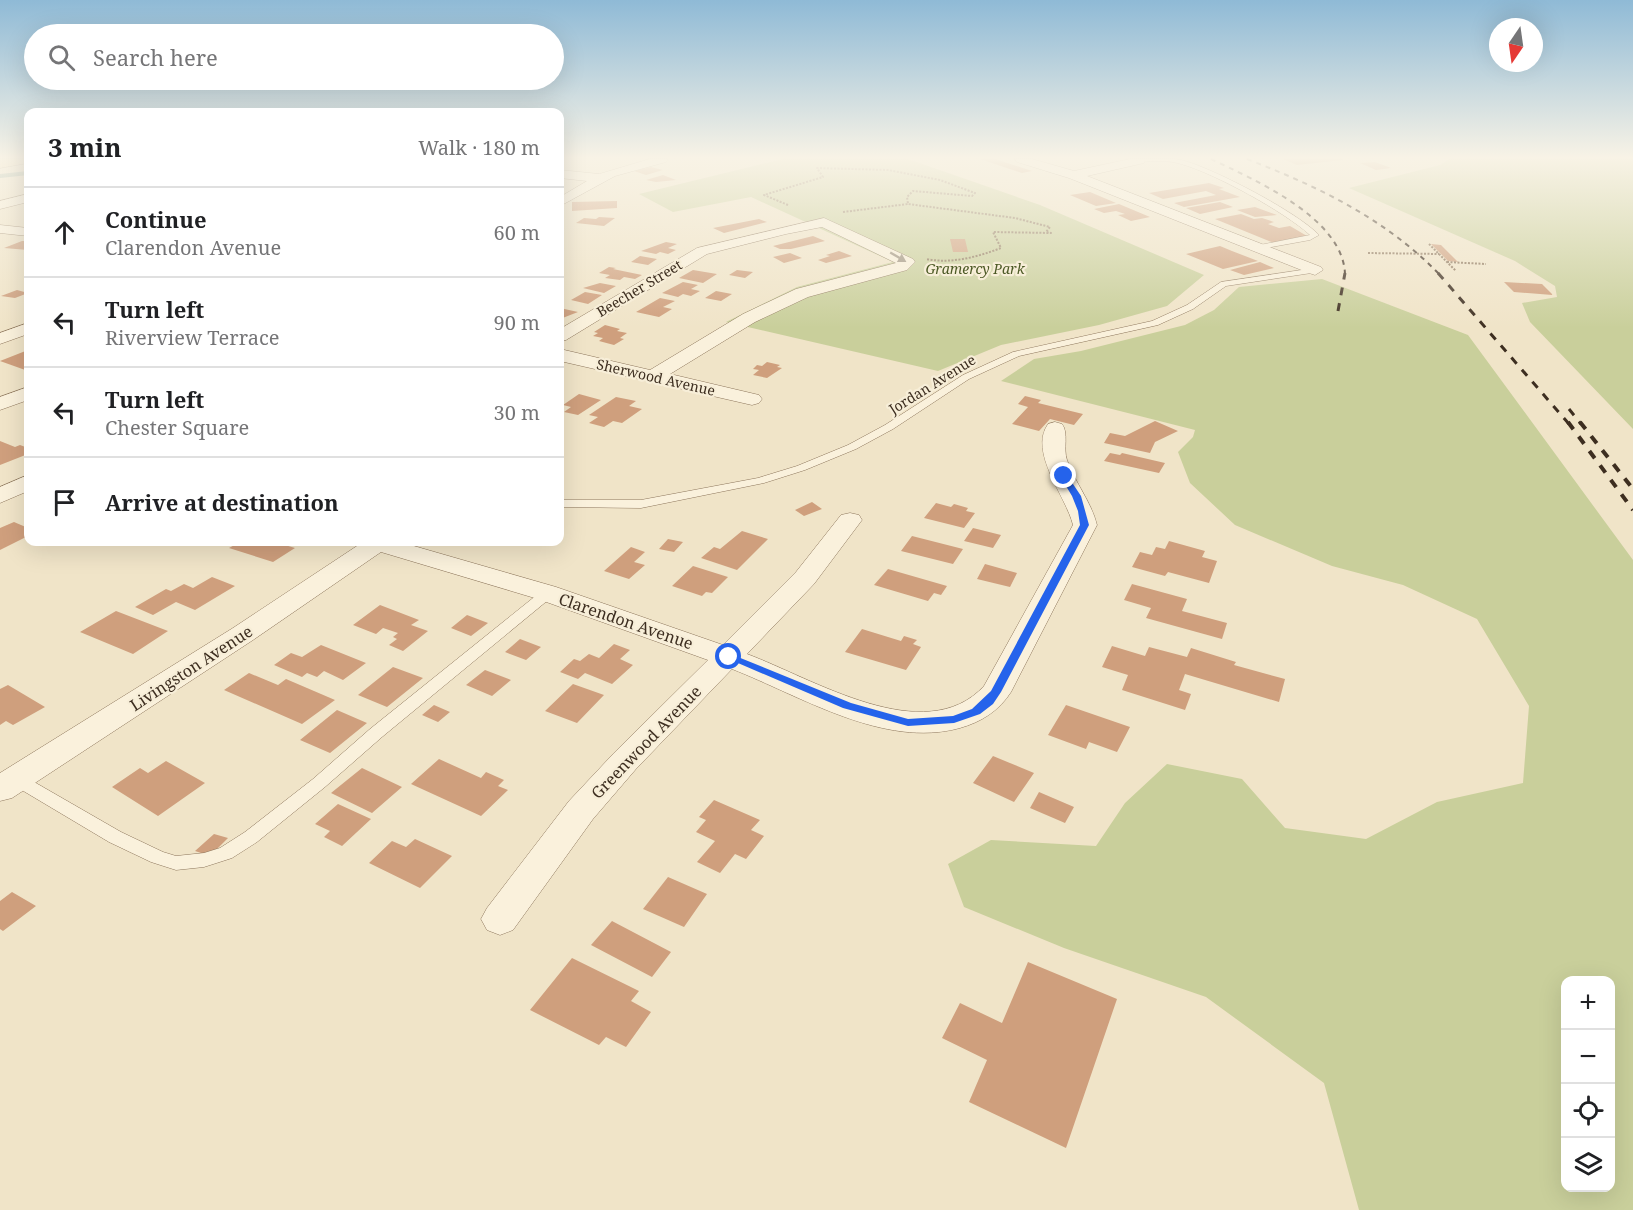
<!DOCTYPE html>
<meta charset="utf-8">
<style>
:root{--surface:#fff;--page:#f6f6f6;--text:#202124;--muted:#757577;--line:#e0e0e0}
body{margin:0;font-family:"Noto Serif",serif;background:var(--page);color:var(--text)}
.controls{position:absolute;right:18px;bottom:18px;display:grid;overflow:hidden;border-radius:12px;box-shadow:0 6px 24px #0002}
.controls button{width:54px;height:54px;display:grid;place-items:center;padding:0;border:0;border-bottom:2px solid var(--line);background:var(--surface);color:var(--text);font:30px sans-serif}
.compass{position:absolute;left:1489px;top:18px;width:54px;height:54px;border-radius:50%;background:var(--surface);box-shadow:0 6px 24px #0002;rotate:193deg}
.stop{position:absolute;width:18px;height:18px;margin:-14px;border:4px solid #2563eb;border-radius:50%;background:#fff}
.stop.end{background:#2563eb;border-color:#fff;box-shadow:0 2px 6px #0008}
.list{margin:0;padding:0;list-style:none}
h2{display:flex;justify-content:space-between;align-items:center;height:78px;margin:0;padding:0 24px;font-size:26px}
h2 small{font-size:20px;font-weight:400;color:var(--muted)}
.list li{display:grid;grid-template-columns:39px 1fr auto;gap:18px;align-items:center;box-sizing:border-box;height:90px;padding:0 24px;border-top:2px solid var(--line)}
.list b{display:block;font-size:22px;white-space:nowrap}
.list p{margin:0;font-size:20px;white-space:nowrap;color:var(--muted)}
.list em{font-size:20px;font-style:normal;color:var(--muted)}
.icon{flex:none;width:33px;height:33px;fill:none;stroke:currentColor;stroke-width:2;stroke-linecap:round;stroke-linejoin:round}
.map{position:relative;flex:none;width:1633px;height:1210px;overflow:hidden}
.search{position:absolute;background:var(--surface);box-shadow:0 6px 24px #0002;left:24px;top:24px;width:540px;height:66px;display:flex;align-items:center;gap:15px;box-sizing:border-box;padding:0 21px;border-radius:33px;color:var(--muted);font-size:22px}
.panel{position:absolute;background:var(--surface);box-shadow:0 6px 24px #0002;left:24px;top:108px;width:540px;height:438px;border-radius:12px}
.map>svg:first-child{display:block}
.green{fill:#c9cf9b;fill-rule:evenodd}
.lines{fill:none;stroke-linecap:round;stroke-linejoin:round}
.stream{stroke:#6f938a;stroke-width:4}
.building{fill:#cf9f7d}
.lane-casing{stroke:#8d765c;stroke-width:1}
.street-casing{stroke:#8d765c;stroke-width:1}
.primary-casing{stroke:#5b4430;stroke-width:1}
.path{stroke:#8d765c;stroke-width:2;stroke-dasharray:2 1.5;stroke-linecap:butt}
.lane{fill:#faf1dc;fill-rule:evenodd}
.street{fill:#faf1dc;fill-rule:evenodd}
.primary{fill:#f3d9a0;fill-rule:evenodd}
.rail-far2{stroke:#3d2e20;stroke-width:2;stroke-dasharray:5 5;stroke-linecap:butt}
.rail-far1{stroke:#3d2e20;stroke-width:3;stroke-dasharray:8 8;stroke-linecap:butt}
.rail{stroke:#3d2e20;stroke-width:4;stroke-dasharray:9 9;stroke-linecap:butt}
.oneway{fill:#9c907e}
.route{fill:#2563eb}
.labels{text-anchor:middle;dominant-baseline:central;stroke-width:4.5;stroke-linejoin:round;paint-order:stroke}
.far-park-label{font-size:14px;font-style:italic;fill:#4d5a26;stroke:#f7eed8}
.far-street-label{font-size:14px;fill:#3d2e20;stroke:#f7eed8}
.street-label{font-size:16px;fill:#3d2e20;stroke:#f7eed8}
</style>
<div class="map">
<svg width="1633" height="1210" viewBox="0 0 1633 1210">
<rect width="100%" height="100%" fill="#f0e4c8"/>
<path class="green" d="M783,159H908L1040,205L1204,275L1167,306L1099,325L1001,345L938,371L726,322L797,287L893,262L751,197L673,212L639,194Z
M1449,159H1633V429L1530,322L1522,303L1557,297L1555,286L1515,261L1349,188L1440,165Z
M1322,279L1468,335L1633,560V1210H1359L1324,1083L1206,997L1064,948L964,907L948,864L991,840L1096,846L1125,803L1167,764L1242,779L1285,828L1366,839L1437,802L1523,783L1529,706L1477,619L1403,585L1332,566L1235,525L1190,483L1178,452L1193,437L1195,430L1001,381L1034,359L1081,351L1185,325L1214,310L1239,287ZM1566,980H1610V1188H1566Z"/>
<g class="lines">
<path class="stream" d="M0,176L28,173"/>
</g>
<path class="building" d="M980,159H995L1032,171L1022,173Z
M1283,159H1343V160L1297,165Z
M1375,162L1391,168L1376,170L1360,163Z
M651,167L663,170L646,175L634,171Z
M663,175L676,180L656,182L646,180Z
M1209,183L1224,188L1219,189L1240,197L1184,207L1174,203L1216,195L1206,191L1163,199L1149,193Z
M1090,192L1116,203L1096,206L1070,195Z
M617,201V208L572,211V202Z
M1220,202L1233,207L1200,214L1186,208Z
M1119,204L1150,217L1131,221L1118,215L1125,214L1116,211L1104,213L1094,209Z
M1255,207L1277,215L1255,217L1237,210Z
M1241,214L1254,219L1262,218L1274,222L1268,224L1279,228L1290,226L1307,236L1274,243L1215,219Z
M599,217L615,218L604,226L576,223L584,218L596,219Z
M759,219L767,222L724,233L713,228Z
M813,236L825,241L791,249H780L773,246Z
M950,239H965L968,252H953Z
M22,241H28V250L4,248Z
M666,242L677,244L668,248L676,250L668,254L660,252L656,254L641,251Z
M1431,244L1441,245L1458,262L1448,261Z
M1220,246L1232,251L1258,261L1223,269L1186,254Z
M839,251L852,256L826,263L818,260L830,256L826,255Z
M790,253L802,258L784,263L773,257Z
M640,256L657,259L648,265L631,262Z
M1260,262L1274,268L1244,275L1230,270Z
M609,267L616,268L613,269L642,275L635,279L624,277L620,280L605,278L610,275L599,273Z
M693,270L717,274L703,283L679,278Z
M737,270L753,272L745,278L729,275Z
M683,282L698,285L691,289L700,291L691,296L683,294L678,297L662,293Z
M1504,282L1542,284L1553,295L1514,292Z
M600,283L616,286L604,293L583,288Z
M17,290L28,293L15,298L1,296Z
M716,291L732,294L721,301L705,298Z
M585,292L602,295L588,304L571,300Z
M660,298L675,301L663,307L672,309L659,317L636,312Z
M560,308L578,312L560,319Z
M605,325L620,329L617,331L627,333L620,338L624,339L614,345L599,341L603,338L593,336L598,333L594,332Z
M28,350V371L0,361Z
M767,362L780,365L777,367L782,368L767,378L753,375L759,370L753,369L757,365L762,366Z
M579,394L601,400L578,415L564,412L571,407L563,405Z
M1025,396L1041,400L1038,403L1083,414L1074,425L1050,419L1039,431L1012,424L1028,407L1018,404Z
M616,397L636,401L629,406L642,409L622,423L613,421L604,427L589,423L598,417L589,415Z
M1155,421L1178,431L1155,442L1150,453L1104,443L1110,433L1125,436Z
M0,441L15,447L20,445L28,448V454L0,465Z
M1110,453L1120,455L1122,453L1165,463L1159,473L1104,461Z
M812,502L822,509L804,516L795,510Z
M936,503L951,507L954,504L968,508L966,511L975,513L964,528L924,518Z
M14,522L28,528V536L0,550V528Z
M973,528L1001,535L993,548L964,541Z
M742,531L768,539L737,570L701,558L714,547L720,549Z
M912,536L963,549L953,564L901,551Z
M668,539L683,542L674,552L659,549Z
M1169,541L1205,551L1202,557L1217,561L1209,583L1168,572L1165,576L1132,567L1140,552L1152,555L1156,547L1165,549Z
M240,542L258,544L262,542H275L295,548L273,562L229,548Z
M631,547L645,552L634,562L645,565L629,579L604,571Z
M985,564L1017,573L1010,587L977,579Z
M693,566L728,577L712,593L706,592L702,596L672,586Z
M888,569L947,586L941,595L934,593L928,601L874,585Z
M212,577L235,586L195,610L176,602L153,615L135,607L166,589L171,591L184,584L193,588Z
M1132,584L1187,599L1182,611L1227,623L1222,639L1146,618L1151,608L1124,600Z
M380,605L419,620L411,625L428,631L403,651L389,645L397,639L393,637L398,633L383,628L376,634L353,625Z
M116,611L168,631L133,654L80,632Z
M467,615L488,623L471,636L451,628Z
M862,629L901,641L904,636L917,640L913,644L921,647L906,670L845,652Z
M520,639L541,647L526,660L505,652Z
M614,644L630,650L620,659L633,665L612,684L585,673L578,679L560,672L574,659L580,661L589,654L599,658Z
M321,645L366,663L343,680L324,671L317,677L307,673L302,677L274,665L291,653L302,657Z
M1112,646L1145,656L1149,647L1187,657L1191,648L1236,662L1234,665L1285,679L1279,702L1185,674L1179,690L1191,694L1185,710L1122,690L1128,675L1102,667Z
M393,667L423,678L387,707L358,695Z
M485,670L511,680L492,696L466,685Z
M249,673L278,685L286,679L335,700L302,724L224,690Z
M573,684L604,695L577,723L545,711Z
M8,685L45,707L13,725L6,721L0,725V689Z
M434,705L450,712L438,722L422,715Z
M1066,705L1130,727L1117,752L1089,742L1086,749L1048,735Z
M337,710L367,723L330,753L300,740Z
M993,756L1034,773L1014,802L973,783Z
M439,759L481,778L486,772L504,780L498,786L508,790L481,816L411,784Z
M166,761L205,783L158,816L112,787L140,768L148,773Z
M362,768L402,787L372,813L331,793Z
M1039,792L1074,807L1065,823L1030,808Z
M714,800L760,820L751,830L764,836L746,859L735,854L720,873L697,862L715,841L696,832L706,820L699,817Z
M338,804L371,819L342,846L324,837L330,831L315,824Z
M214,834L228,838L210,856L195,851Z
M415,839L452,856L420,888L369,863L392,841L406,847Z
M668,877L707,894L684,927L643,909Z
M12,892L36,906L3,931L0,929V901Z
M612,921L671,952L652,977L591,945Z
M572,958L639,991L631,1001L651,1012L626,1047L606,1037L599,1045L530,1010Z
M1028,962L1117,999L1066,1148L969,1102L987,1060L942,1038L960,1003L1002,1023Z"/>
<g class="lines">
<defs>
<path id="lane" d="M1139,159C1154,159 1170,157 1185,161C1216,170 1297,212 1319,235L1310,240L1255,250V246L1310,235C1285,212 1214,173 1181,164C1168,160 1154,161 1140,162L1137,160Z
M1315,268H1318V272L1226,286L1193,309L1158,325L1019,356L969,379L893,429L856,449L805,470L764,483L641,508L560,507V500H641L758,478L797,466L848,445L885,425L963,375L1013,352L1152,321L1187,305L1221,282Z
M548,589L553,590L555,593L553,596L382,737L325,787L257,842L232,858L204,867L176,870L151,862L109,842L10,783L8,779L10,775L16,773L22,775L121,832L163,852L176,856L204,853L220,848L245,832L313,779L370,729L543,590Z"/>
<path id="street" d="M650,159H668L666,162L615,176L560,206V197L587,181L560,178V170L599,174Z
M1015,159H1032L1074,171L1130,159H1145L1144,163L1087,176L1321,267L1323,270L1315,275L1309,273L1069,178L1017,162Z
M28,194V202L0,209V201Z
M824,218L913,259L915,262L907,270L808,297L755,322L670,374L759,395L762,399L759,403L752,405L560,361V349L650,370L743,314L796,289L896,263L822,227L786,234L707,254L566,340L560,341V329L697,248Z
M0,225L28,228V236L0,233Z
M28,323V334L0,344V333Z
M28,387V400L0,410V397Z
M1055,422L1062,424C1069,433 1063,449 1067,460C1075,483 1091,501 1097,525L1011,692C999,711 981,722 960,728C884,749 801,696 732,669L636,769L593,819L513,930L500,935L487,930L481,919L487,908L569,801L614,753L708,660L538,599L381,552L253,640L12,798L0,801V773L233,628L363,542H400L556,587L723,645L796,572L841,515L850,513L859,515L862,520L814,584L747,654C812,678 925,750 984,686L1073,525C1066,496 1028,452 1048,424Z
M28,475V491L0,503V487Z"/>
<path id="primary" d="M0,159H28V163L0,168Z"/>
</defs>
<use href="#lane" class="lane-casing"/>
<use href="#street" class="street-casing"/>
<use href="#primary" class="primary-casing"/>
<path class="path" d="M788,205L764,195L823,177L817,168L888,170L940,180L975,193L972,196L913,191L907,197L908,204L1015,218L1050,227L1046,232L1051,233L993,232L1001,248C977,257 952,264 926,259
M843,212L908,204
M1429,244L1456,271
M1368,253L1439,254
M1447,262L1486,264"/>
<use href="#lane" class="lane"/>
<use href="#street" class="street"/>
<use href="#primary" class="primary"/>
<path class="rail-far2" d="M1211,159C1255,180 1343,218 1345,274
M1247,159C1317,186 1386,219 1439,274"/>
<path class="rail-far1" d="M1438,273L1569,424
M1338,311L1345,273
M1569,409L1581,424"/>
<path class="rail" d="M1568,422L1633,510
M1580,422L1633,489"/>
</g>
<defs><path id="oneway-solid" d="M-6-.8H1V-3.2L6.5 0L1 3.2V.8H-6Z" transform="scale(1.5)"/></defs>
<use class="oneway" href="#oneway-solid" transform="translate(898 257) rotate(30)"/>
<linearGradient id="sky" x2="0" y2="1"><stop stop-color="#8fbad6"/><stop offset="0.48" stop-color="#f8f3e6"/><stop offset="1" stop-color="#f8f3e6" stop-opacity="0"/></linearGradient>
<rect width="1633" height="328" fill="url(#sky)"/>
<path class="route" d="M1061,475H1067L1081,496L1089,525L1001,692L993,704L980,714L954,723L908,726L843,708L724,657L729,654L733,655L851,703L908,719L953,716L972,709L991,691L1080,525L1078,511L1072,496L1060,476Z"/>
<g class="labels">
<g class="far-park-label">
<text x="975" y="268">Gramercy Park</text>
</g>
<g class="far-street-label">
<text transform="translate(639 288) rotate(-31)">Beecher Street</text>
<text transform="translate(656 377) rotate(13)">Sherwood Avenue</text>
<text transform="translate(932 384) rotate(-32)">Jordan Avenue</text>
</g>
<g class="street-label">
<text transform="translate(626 621) rotate(19)">Clarendon Avenue</text>
<text transform="translate(191 668) rotate(-33)">Livingston Avenue</text>
<text transform="translate(646 742) rotate(-46)">Greenwood Avenue</text>
</g>
</g>
</svg>
<div class="controls">
<button>+</button>
<button>−</button>
<button><svg class="icon" aria-label="locate" viewBox="0 0 24 24"><circle cx="12" cy="12" r="6"/><path d="M12 2v4M12 18v4M2 12h4M18 12h4"/></svg></button>
<button><svg class="icon" aria-label="layers" viewBox="0 0 24 24"><path d="M12 4l9 5-9 5-9-5zM3 14l9 5 9-5"/></svg></button>
</div>
<svg class="compass" viewBox="-18 -18 36 36"><path d="M0-13l5 13h-10z" fill="#e53935"/><path d="M0 13l5-13h-10z" fill="#757577"/></svg>
<div class="stop" style="left:729px;top:657px"></div>
<div class="stop end" style="left:1064px;top:476px"></div>
<div class="search"><svg class="icon" aria-label="search" viewBox="0 0 24 24"><circle cx="10" cy="10" r="6"/><path d="M15 15l6 6"/></svg>Search here</div>
<section class="panel">
<h2>3 min<small>Walk · 180 m</small></h2>
<ul class="list">
<li><svg class="icon" aria-label="ahead" viewBox="0 0 24 24"><path d="M12 20V5M6 11l6-6 6 6"/></svg><div><b>Continue</b><p>Clarendon Avenue</p></div><em>60 m</em></li>
<li><svg class="icon" aria-label="left" viewBox="0 0 24 24"><path d="M17 20v-9H6M10 6l-5 5 5 5"/></svg><div><b>Turn left</b><p>Riverview Terrace</p></div><em>90 m</em></li>
<li><svg class="icon" aria-label="left" viewBox="0 0 24 24"><path d="M17 20v-9H6M10 6l-5 5 5 5"/></svg><div><b>Turn left</b><p>Chester Square</p></div><em>30 m</em></li>
<li><svg class="icon" aria-label="arrive" viewBox="0 0 24 24"><path d="M6 21V4h12l-3 4 3 4H6"/></svg><div><b>Arrive at destination</b></div></li>
</ul>
</section>
</div>
